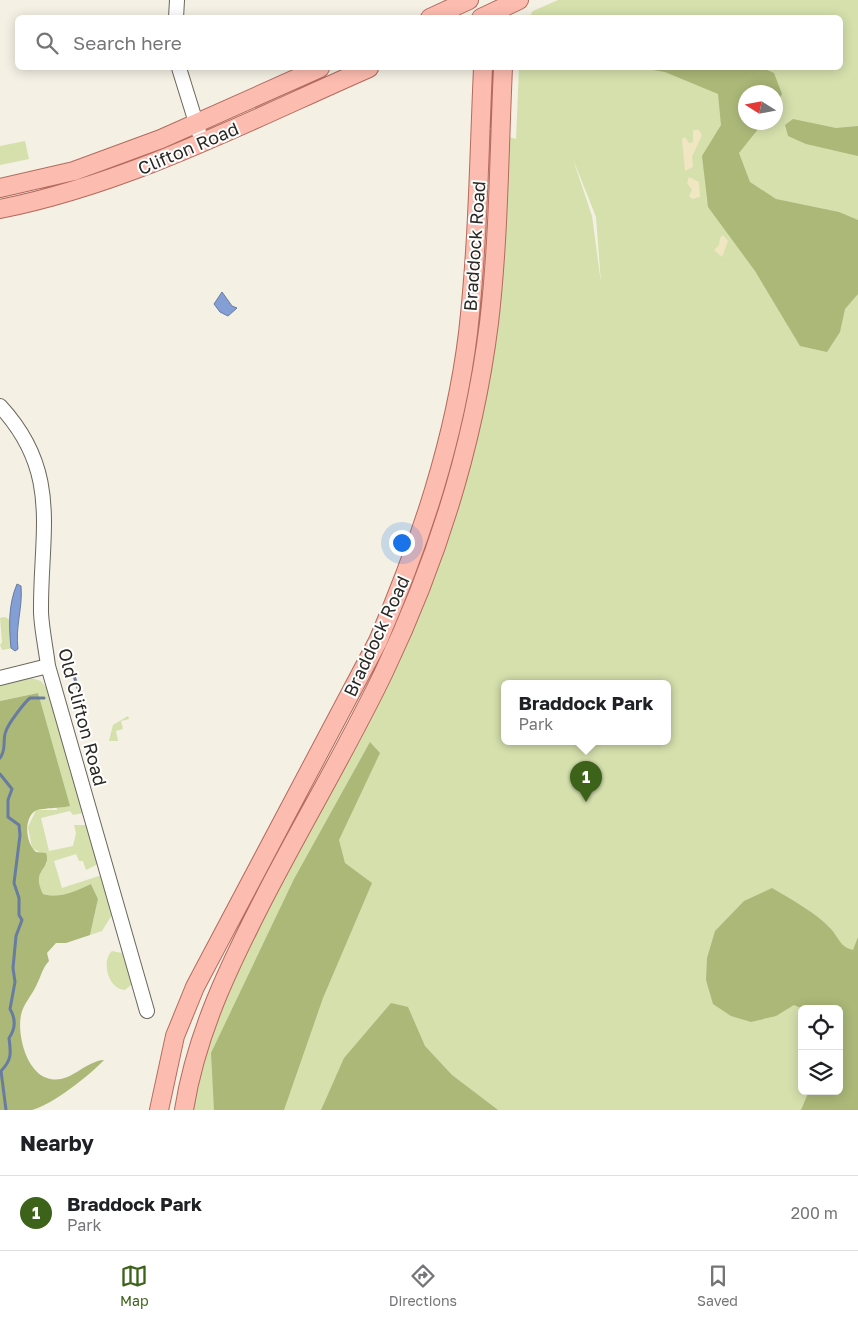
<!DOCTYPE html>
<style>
:root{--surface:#fff;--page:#f6f6f6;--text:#202124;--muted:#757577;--line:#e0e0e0;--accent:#3d621a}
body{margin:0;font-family:"Golos Text",sans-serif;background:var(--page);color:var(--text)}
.controls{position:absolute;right:15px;bottom:15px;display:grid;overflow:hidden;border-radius:8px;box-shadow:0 2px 12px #0003}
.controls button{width:45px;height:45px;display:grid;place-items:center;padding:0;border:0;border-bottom:1px solid var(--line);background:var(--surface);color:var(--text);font:25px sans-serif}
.compass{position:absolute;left:738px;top:85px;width:45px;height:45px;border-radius:50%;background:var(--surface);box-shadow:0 2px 12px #0003;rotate:281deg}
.you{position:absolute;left:401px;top:542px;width:18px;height:18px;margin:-12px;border:4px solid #fff;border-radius:50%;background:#1a73e8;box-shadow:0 0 0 8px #1a73e833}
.badge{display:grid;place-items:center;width:32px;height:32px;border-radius:50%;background:var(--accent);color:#fff;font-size:16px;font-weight:700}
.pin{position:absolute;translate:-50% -41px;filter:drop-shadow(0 1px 2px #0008)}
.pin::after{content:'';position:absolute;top:26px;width:18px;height:15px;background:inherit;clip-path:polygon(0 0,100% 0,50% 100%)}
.popup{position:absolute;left:501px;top:680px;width:170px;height:65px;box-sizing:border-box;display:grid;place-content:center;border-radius:8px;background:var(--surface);filter:drop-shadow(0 1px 4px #0005);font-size:16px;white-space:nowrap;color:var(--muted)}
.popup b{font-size:19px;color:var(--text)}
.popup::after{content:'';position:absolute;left:50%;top:100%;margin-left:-10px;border:10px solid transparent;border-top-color:var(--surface)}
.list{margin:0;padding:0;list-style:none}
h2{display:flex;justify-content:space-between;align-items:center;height:65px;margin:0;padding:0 20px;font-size:21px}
h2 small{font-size:16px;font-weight:400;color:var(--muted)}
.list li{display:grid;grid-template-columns:32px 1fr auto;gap:15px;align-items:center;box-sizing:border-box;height:75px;padding:0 20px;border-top:1px solid var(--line)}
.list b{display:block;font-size:19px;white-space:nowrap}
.list p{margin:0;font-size:16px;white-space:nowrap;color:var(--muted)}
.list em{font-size:16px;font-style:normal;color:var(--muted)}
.icon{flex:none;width:28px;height:28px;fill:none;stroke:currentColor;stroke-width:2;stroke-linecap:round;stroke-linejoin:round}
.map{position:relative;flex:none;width:858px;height:1110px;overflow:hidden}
.search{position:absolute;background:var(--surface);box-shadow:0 2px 12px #0003;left:15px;right:15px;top:15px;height:55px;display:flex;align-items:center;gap:12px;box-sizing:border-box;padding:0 18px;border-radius:8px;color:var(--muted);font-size:19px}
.sheet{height:140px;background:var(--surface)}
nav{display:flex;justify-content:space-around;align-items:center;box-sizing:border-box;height:70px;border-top:1px solid var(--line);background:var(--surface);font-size:14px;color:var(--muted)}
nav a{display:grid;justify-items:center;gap:2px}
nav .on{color:var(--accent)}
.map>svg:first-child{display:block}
.green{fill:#d5e0ad;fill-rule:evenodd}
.forest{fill:#abb878}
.sand{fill:#f0e6c1}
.water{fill:#839fd6;stroke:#687ca1}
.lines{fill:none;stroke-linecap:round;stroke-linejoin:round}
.stream{stroke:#687ca1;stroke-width:3}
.minor-casing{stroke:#6a665c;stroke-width:16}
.major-casing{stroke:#b26b5d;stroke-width:20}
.minor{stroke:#fff;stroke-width:14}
.major{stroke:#fdbcb0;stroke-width:18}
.labels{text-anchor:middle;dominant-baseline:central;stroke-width:4;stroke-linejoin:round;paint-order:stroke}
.street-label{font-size:18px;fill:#2a2924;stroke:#fff}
</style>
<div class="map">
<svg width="858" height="1110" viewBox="0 0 858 1110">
<rect width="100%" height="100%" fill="#f4f0e4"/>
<path class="green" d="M558,0H858V1110H192L221,985L408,618L480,379L500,134L516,139L519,68H840V18L529,17L533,11ZM746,92H776V122H746ZM573,159L596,217L601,283L592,216ZM505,683H667V741H505ZM802,1009H839V1091H802Z
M25,141L29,159L0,165V146Z
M4,617C17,620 14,637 14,648L2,650L0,645L2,642L0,618Z
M31,678L41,681L48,690L83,813L73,815L70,811L41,818L49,851L73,846L76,833L74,825H87L98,864L86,870L83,861H79L76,854L54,861L62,888L102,875L112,915L102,931L90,935L98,899L91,884C76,891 60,899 43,894C36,881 37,874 47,863L41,853L32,848L28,827L36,810H57L38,693L0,701V686Z
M128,716L129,719L121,721L123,729L116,731L118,741H109L113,725Z
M112,951L122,953L132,984L125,990C108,989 101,961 112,951Z"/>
<path class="forest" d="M641,68H763L774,73L782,94L776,104V92H746V122L763,123L739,153L750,182L776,199L839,212L858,220V294L845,309L840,332L827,352L800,346L755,271L708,207L702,156L721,125L718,94L665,72Z
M793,119L836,128L858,126V156L806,144L788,136L785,125Z
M38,693L70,806C62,808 39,808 35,811C23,819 26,844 36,852L46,853C52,870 30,869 43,894C60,899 76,891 91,884L98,899L90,935L66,943H56L47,953L49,961C43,967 41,976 37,984C33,994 23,1004 21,1015C17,1034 26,1071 47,1078C69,1086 84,1061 104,1060C90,1075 52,1105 32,1110C23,1110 10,1110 0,1110V701Z
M370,742L380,753L339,840L345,863L372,883L323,998L284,1110H214L211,1053L294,879Z
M772,888C792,900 815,912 831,929C839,938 840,947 853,950L858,937V1110H801L809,1091H839V1056L843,1053L839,1047V1009H803L794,1005L776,1016L751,1022L731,1016L713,1004L706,980L707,958L715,931L744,901Z
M391,1003L408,1007L425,1046L452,1075L498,1110H321L344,1058Z"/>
<path class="sand" d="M693,130H699L702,135L692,157L693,167L685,171L682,139L685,137L689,143L693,142Z
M689,177L699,182L700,197L692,199L689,196L692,190L687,183Z
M723,235L728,241L722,257L714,250L719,245L720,238Z"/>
<path class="water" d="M222,292L232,306L237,308L228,316L220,312L214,304Z
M17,584L21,586C23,607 15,627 18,649L15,651L11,648C9,627 8,605 17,584Z"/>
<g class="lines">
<path class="stream" d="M72,670L79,691
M0,758C7,749 2,740 6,731C8,724 24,703 30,698H44
M0,774L12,789L8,800V817L19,825L20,835L14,883L19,898V915L22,920L16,936L13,968L15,982L10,1009C16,1019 16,1028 9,1038C11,1053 12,1060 1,1071L6,1110"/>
<defs>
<path id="minor" d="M176,18L177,0
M179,68L202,142
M0,406C62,473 40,532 41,613C42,631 46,649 48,666L147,1011
M0,678L48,666"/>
<path id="major" d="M430,18L469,0
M481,18L519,0
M0,188L74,171L161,139L320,68
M0,209C130,183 248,121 369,68
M159,1110L175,1036L195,987L378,641C420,543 455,440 468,333C478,245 479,156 483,68
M184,1110C196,1034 229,966 264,898C303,822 347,749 384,672C436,563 474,443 489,323C499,238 499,152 503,68"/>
</defs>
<use href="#minor" class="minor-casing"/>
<use href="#major" class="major-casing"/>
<use href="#minor" class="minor"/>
<use href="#major" class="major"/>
</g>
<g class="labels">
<g class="street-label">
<text transform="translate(188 148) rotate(-23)">Clifton Road</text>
<text transform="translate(474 246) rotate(-86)">Braddock Road</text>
<text transform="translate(376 636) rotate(-65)">Braddock Road</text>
<text transform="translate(83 717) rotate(75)">Old Clifton Road</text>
</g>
</g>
</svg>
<div class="controls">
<button><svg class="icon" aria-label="locate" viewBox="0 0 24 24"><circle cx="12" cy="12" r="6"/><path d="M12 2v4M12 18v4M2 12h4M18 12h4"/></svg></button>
<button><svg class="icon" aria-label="layers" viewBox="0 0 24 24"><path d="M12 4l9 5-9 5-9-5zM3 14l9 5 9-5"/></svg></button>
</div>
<svg class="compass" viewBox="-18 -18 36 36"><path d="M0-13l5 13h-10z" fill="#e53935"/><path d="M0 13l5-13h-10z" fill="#757577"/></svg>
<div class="you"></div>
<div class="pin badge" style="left:586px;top:802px">1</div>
<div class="popup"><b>Braddock Park</b>Park</div>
<div class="search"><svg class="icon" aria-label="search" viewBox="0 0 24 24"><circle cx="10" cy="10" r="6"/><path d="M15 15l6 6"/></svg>Search here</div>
</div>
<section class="sheet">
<h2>Nearby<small></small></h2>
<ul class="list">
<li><span class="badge">1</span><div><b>Braddock Park</b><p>Park</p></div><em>200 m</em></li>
</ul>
</section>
<nav>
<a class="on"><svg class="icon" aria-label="map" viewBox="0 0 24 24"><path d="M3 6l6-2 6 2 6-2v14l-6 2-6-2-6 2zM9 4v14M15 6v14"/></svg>Map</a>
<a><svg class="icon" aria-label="directions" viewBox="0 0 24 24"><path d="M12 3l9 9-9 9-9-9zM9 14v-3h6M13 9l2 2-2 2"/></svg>Directions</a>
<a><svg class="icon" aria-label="saved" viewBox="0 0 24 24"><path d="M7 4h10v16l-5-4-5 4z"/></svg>Saved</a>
</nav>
